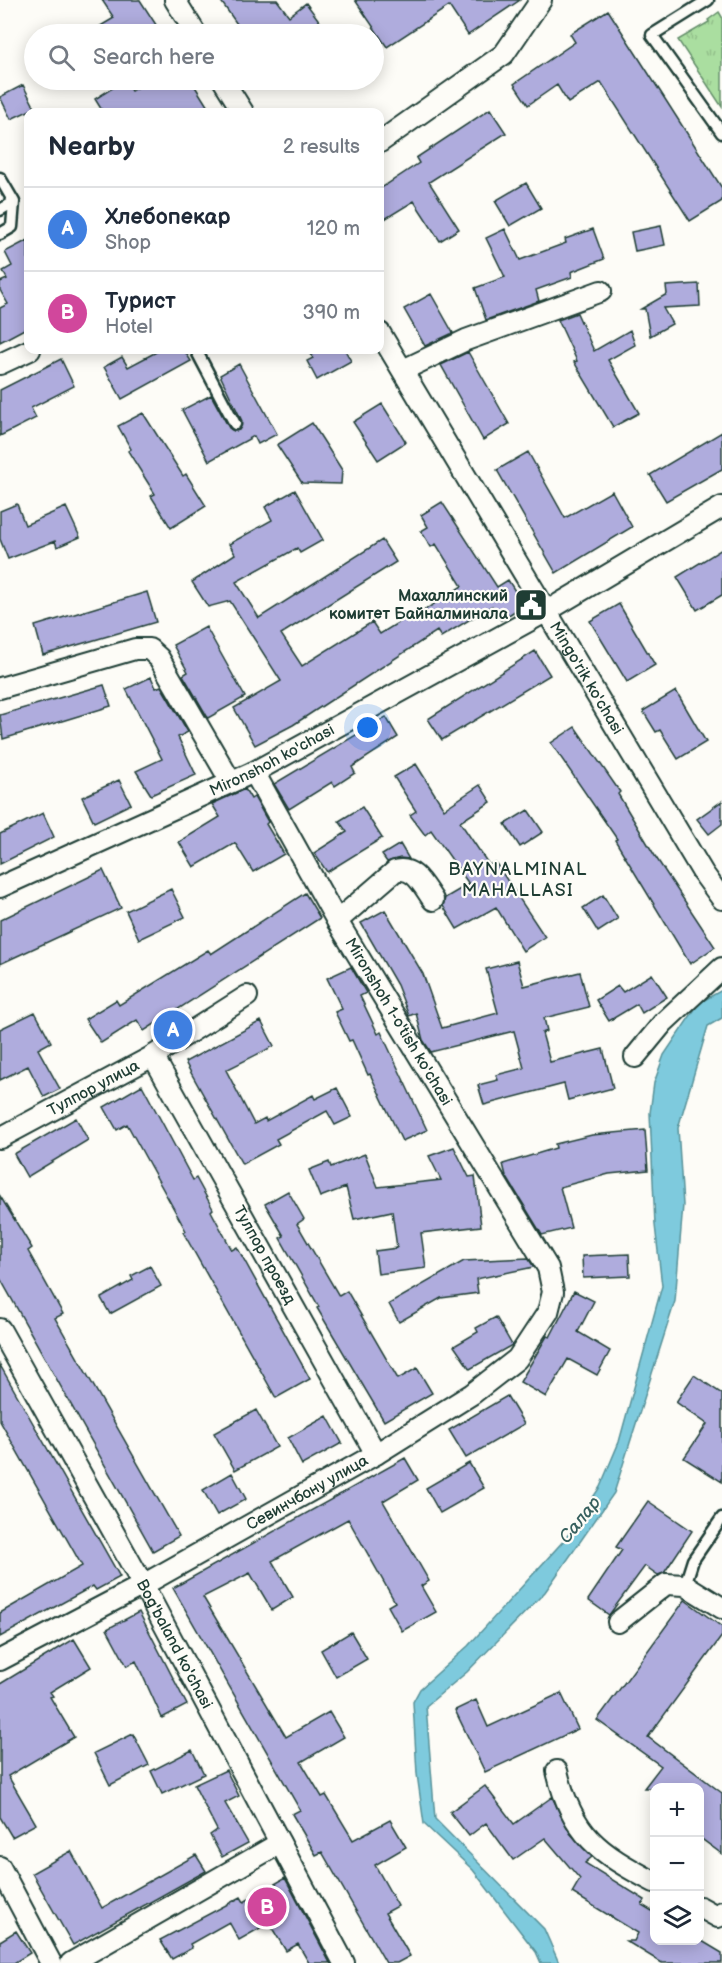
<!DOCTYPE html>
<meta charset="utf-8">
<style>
:root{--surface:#fff;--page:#f6f6f7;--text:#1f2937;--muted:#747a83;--line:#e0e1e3;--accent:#7c3aed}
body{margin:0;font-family:"Balsamiq Sans",sans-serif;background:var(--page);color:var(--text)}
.controls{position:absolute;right:18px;bottom:18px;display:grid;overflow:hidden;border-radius:12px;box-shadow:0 3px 15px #0003}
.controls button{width:54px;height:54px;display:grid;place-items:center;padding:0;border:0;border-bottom:2px solid var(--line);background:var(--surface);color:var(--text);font:30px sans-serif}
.you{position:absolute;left:368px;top:728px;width:21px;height:21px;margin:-15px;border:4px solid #fff;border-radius:50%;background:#1a73e8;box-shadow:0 0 0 9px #1a73e833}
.badge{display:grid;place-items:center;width:39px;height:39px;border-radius:50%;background:var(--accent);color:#fff;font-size:20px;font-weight:700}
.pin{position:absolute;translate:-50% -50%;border:3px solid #fff;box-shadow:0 2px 6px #0006}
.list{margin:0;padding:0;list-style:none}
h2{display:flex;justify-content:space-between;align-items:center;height:78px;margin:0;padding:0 24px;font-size:26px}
h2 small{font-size:20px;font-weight:400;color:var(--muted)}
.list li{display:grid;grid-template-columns:39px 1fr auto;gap:18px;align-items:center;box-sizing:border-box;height:84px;padding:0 24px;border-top:2px solid var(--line)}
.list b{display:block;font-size:22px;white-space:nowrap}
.list p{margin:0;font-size:20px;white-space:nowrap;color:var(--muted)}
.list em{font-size:20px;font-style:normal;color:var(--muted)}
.icon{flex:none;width:33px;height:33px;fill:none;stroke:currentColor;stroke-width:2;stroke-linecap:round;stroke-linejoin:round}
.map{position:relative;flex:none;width:722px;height:1963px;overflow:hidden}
.search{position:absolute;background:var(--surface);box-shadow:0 3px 15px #0003;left:24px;top:24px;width:360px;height:66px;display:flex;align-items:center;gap:15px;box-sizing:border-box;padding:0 21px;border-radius:33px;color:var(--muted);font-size:22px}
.panel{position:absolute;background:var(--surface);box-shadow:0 3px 15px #0003;left:24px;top:108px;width:360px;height:246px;border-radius:12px}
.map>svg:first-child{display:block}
.grass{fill:url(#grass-tufts);stroke:#648e6a;stroke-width:1.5}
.water{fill:#7ecadd;stroke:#589299;stroke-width:1.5}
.building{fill:#afacdd;stroke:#1f3d34;stroke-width:1.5}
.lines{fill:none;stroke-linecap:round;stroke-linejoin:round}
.lane-casing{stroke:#1f3d34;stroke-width:15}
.street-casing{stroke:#1f3d34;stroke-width:24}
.lane{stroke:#fdfcf7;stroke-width:10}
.street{stroke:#fdfcf7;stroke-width:20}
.labels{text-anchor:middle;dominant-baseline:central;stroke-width:4.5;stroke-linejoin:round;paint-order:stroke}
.poi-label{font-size:16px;font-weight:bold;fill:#1f3d34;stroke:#fdfcf7;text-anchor:end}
.street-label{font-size:16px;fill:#1f3d34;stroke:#fdfcf7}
.neighbourhood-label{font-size:18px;letter-spacing:1.5px;fill:#1f3d34;stroke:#fdfcf7}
.water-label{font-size:18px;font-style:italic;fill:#37605e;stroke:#fdfcf7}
</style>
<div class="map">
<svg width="722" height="1963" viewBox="0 0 722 1963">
<defs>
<pattern id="grass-tufts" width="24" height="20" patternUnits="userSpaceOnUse" patternTransform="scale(1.5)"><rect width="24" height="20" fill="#aadea0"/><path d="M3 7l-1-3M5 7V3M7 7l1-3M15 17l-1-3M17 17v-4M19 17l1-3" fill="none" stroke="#92bf8a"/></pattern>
</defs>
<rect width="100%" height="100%" fill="#fdfcf7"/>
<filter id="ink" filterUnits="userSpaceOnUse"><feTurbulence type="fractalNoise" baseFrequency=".0167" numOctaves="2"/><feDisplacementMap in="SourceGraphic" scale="12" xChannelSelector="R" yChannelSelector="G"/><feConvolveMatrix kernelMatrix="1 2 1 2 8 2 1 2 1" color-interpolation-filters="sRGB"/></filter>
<g filter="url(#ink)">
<path class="grass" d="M719,12L722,17V107L678,40L709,22L708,20Z"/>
<path class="water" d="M722,990V1018L708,1026L678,1128L683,1205L675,1301L614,1493L545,1592L467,1672L426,1706L435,1819L544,1929L559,1963H541L536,1952L473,1870L424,1824L417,1774L413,1702L420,1689L468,1646L566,1538L600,1487L619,1442L662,1286L655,1225L650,1113L654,1083L664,1055L699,1003Z"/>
<path class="building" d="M102,0H140L162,34H87L114,18Z
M220,0H277L289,16L306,3L329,34H244Z
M355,0H520L468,35L449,6L387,47Z
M608,10L722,188V201L690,221L601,82L568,103L557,85L528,105L514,84L575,42L570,34Z
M125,80L131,91L150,80H191L211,112H103L95,99Z
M23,85L35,108L11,119L0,97Z
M490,109L506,133L429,182L459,229L440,241L414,201L380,222V189L419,163L416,158Z
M526,183L541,208L510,226L495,201Z
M661,226L665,245L635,251L631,232Z
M505,229L520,260L566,243L565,239L593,229L604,259L571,272L572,277L536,290L539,301L486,320L475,288L505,277L486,238Z
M28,240V327L0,342V308L8,304L0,290V282L7,279L3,271L12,266L5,252Z
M699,284L700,306L663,308L672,324L650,336L645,309H641L667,294L666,286Z
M431,294L453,333L425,346L404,309Z
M577,313L594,351L630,330L635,345L608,360L639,413L613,427L574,362L577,361L558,320Z
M160,350H184L191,361L122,399L104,367L122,357L128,367Z
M308,350H345L351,361L317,380L307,361L313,358Z
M468,352L509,424L483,440L441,365Z
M61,359L74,386L31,408L36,418L0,436V390Z
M239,364L277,434L258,444L254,436L209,461L182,410L211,395L229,428L234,431L239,430L242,421L220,375Z
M382,404L406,442L378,460L353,422Z
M143,413L183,476L186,474L206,506L171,528L151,496L155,494L128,451L131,449L118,426Z
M312,423L342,470L341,484L302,483L277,445Z
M722,432V469L666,501L650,475Z
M528,452L565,518L612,491L632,527L556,573L497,470Z
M295,490L323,540L300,553L297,548L236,582L259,618L382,540L396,562L281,634L302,666L372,622L380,634L412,614L414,617L462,586L436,544L431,547L421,531L428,527L421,515L442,502L497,587L508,580L524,605L501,620L492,606L441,637L437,631L293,725L255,745L234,708L281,681L230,601L208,607L192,582L235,554L229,544L272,520L265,507Z
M17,504L25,525L66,507L80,537L57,547L55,541L8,559L0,539V511Z
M722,549V595L697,610L677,577Z
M147,592L156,622L43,655L35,626Z
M619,604L655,665L627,682L590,621Z
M206,627L245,697L208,718L183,675L188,672L173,645Z
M535,651L550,675L442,740L428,719Z
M151,677L156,688L161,686L188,732L178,737L196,775L151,795L136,771L162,759L126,689Z
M104,685L111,706L3,739L0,715Z
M676,691L706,742L678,759L660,730L656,732L643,711Z
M386,717L398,737L352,767L355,773L335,786L332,782L289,809L274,784Z
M575,727L620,792L618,794L655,856L715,947L690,964L615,840L617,839L551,743Z
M416,764L444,809L480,785L491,802L460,822L489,865L495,862L545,937L523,951L496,907L457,929L443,906L445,898L469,884L431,830L425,835L410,815L416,811L394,777Z
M119,780L131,804L94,822L82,797Z
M245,789L251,799L254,797L268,822L266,824L284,854L253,872L235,843L194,867L179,842L220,817L212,804Z
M722,801V824L709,834L697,819Z
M362,807L382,838L327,872L314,853L347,832L339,821Z
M528,810L543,832L520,847L505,824Z
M43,813L54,837L0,864V834Z
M400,844L409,859L400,858L387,862L382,855Z
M103,870L121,908L0,964V920Z
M171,889L185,917L139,939L126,911Z
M305,893L320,918L144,1031L137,1020L101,1043L85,1019L116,1000L119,1005L208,950L211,954Z
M603,895L618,919L598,932L583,908Z
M385,910L423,974L442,1028L498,1013L486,969L517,961L524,986L580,972L589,1007L544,1018L547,1031L542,1033L550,1062L603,1049L613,1088L568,1100L564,1084L484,1105L478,1085L498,1080L496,1075L524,1068L514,1031L431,1052L423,1040L416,1013L409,1016L397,985L361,923Z
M351,967L366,993L360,996L378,1034L381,1032L427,1130L402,1141L370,1074L368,1075L352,1040L349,1041L335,1012L342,1009L327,978Z
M652,974L667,997L642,1013L637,1004L609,1021L596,1000L618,986L623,992Z
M35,1012L51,1042L38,1049L60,1089L44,1097L28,1066L0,1080V1029Z
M261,1021L274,1046L226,1070L254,1124L265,1118L266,1121L313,1095L315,1099L337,1088L352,1117L335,1125L327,1111L276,1139L279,1144L242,1164L185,1062Z
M142,1085L193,1180L196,1178L213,1209L211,1211L232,1250L237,1247L310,1379L276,1398L183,1232L186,1231L127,1124L117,1130L104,1107Z
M76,1118L88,1140L27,1177L14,1154Z
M645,1130L648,1170L609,1174L560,1187L571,1228L542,1235L506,1176L503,1164L556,1148L555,1144L592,1135Z
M454,1147L469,1177L475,1176L481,1226L421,1233L426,1268L378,1274L375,1251L397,1248L392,1211L354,1219L346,1187L320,1197L309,1170L329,1162L331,1167L365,1154L378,1187L441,1180L429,1156Z
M288,1191L304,1219L297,1224L339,1296L347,1291L398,1379L417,1368L432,1393L384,1421L317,1308L319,1307L280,1238L284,1236L265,1204Z
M0,1196L32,1248L28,1251L63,1314L55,1318L179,1536L153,1551L0,1278Z
M629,1254L630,1276L583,1278L582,1256Z
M528,1258L534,1267L476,1279L478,1293L441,1298L399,1322L389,1304L464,1261Z
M150,1266L161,1286L110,1314L101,1298L133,1280L131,1276Z
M574,1291L594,1301L578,1332L610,1351L597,1375L568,1359L546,1397L520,1382L547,1336L550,1337Z
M496,1317L512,1345L470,1369L454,1346L478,1332L476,1328Z
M0,1365L120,1577L96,1590L93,1586L0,1637V1613L82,1566L0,1421Z
M694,1375L722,1394V1482L684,1458L707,1424L676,1402Z
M507,1396L524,1424L466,1458L449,1430Z
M256,1410L277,1447L235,1470L214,1433Z
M327,1416L342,1443L302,1465L288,1438Z
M405,1458L418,1480L383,1501L429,1581L421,1586L436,1612L402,1631L388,1606L395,1602L348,1519L272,1561L293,1597L272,1610L250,1573L203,1597L286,1737L329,1712L344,1737L301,1762L322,1797L326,1795L353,1840L390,1820L406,1847L375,1865L398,1906L385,1913L410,1956L397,1963H386L322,1852L316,1855L292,1814L300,1810L173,1588Z
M469,1463L484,1488L440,1513L426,1488Z
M232,1473L246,1499L217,1515L203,1490Z
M648,1501L692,1531L664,1573L658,1575L645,1566L609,1615L588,1600L622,1550L616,1547Z
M685,1600L722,1627V1636L648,1737L722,1793V1854L699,1837V1788H644L661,1766L597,1720Z
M139,1612L187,1705L162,1718L136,1661L127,1666L107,1629Z
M351,1632L367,1659L336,1677L321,1650Z
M74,1639L91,1667L50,1692L53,1696L50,1697L74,1737L8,1776L36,1824L12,1837L0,1817V1684Z
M561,1693L578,1729L485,1772L455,1710L476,1700L488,1727Z
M133,1734L149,1765L110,1785L94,1753Z
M192,1750L204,1774L162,1794L151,1771Z
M226,1770L239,1796L225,1803L248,1843L222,1857L210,1835L217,1830L194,1785Z
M485,1786L514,1824L552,1797L570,1833L592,1857L585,1863L645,1900L642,1905L652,1911L654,1907V1941H702L722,1953V1963H662L626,1941H634L638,1933L572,1893L580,1879L545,1838L513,1860L486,1823L469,1836L450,1812Z
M71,1851L102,1908L196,1855L206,1871L73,1945L32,1873Z
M285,1878L330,1963H309L298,1944L286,1951L269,1923L239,1940L229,1922L190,1944L192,1948L172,1959L160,1940L241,1897L244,1902Z
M16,1931L30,1953L14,1963H0V1941Z"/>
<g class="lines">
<defs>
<path id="lane" d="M708,0L652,35L722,133
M0,178L14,202L12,227L0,234
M0,210L14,202
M196,350L235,424
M685,1585L693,1560L722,1518"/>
<g id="street">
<path d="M175,0L196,34"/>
<path d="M223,80L243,112"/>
<path d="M380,142L504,54L541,0"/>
<path id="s1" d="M380,333L703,873L722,899"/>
<path d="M0,364L30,350"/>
<path d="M403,370L466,340L601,291"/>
<path d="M0,688L135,649H149L159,658L231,782"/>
<path id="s2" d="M0,887L254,772L547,611L722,507"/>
<path d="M337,921L395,871C414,865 423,886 433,900"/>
<path id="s3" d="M153,1056L376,1454"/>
<path d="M635,1057L663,1023L722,968"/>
<path id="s4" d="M0,1138L153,1056L247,996"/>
<path id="s5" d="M0,1329L143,1585L344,1963"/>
<path d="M618,1622L666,1584L685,1585L722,1608"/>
<path id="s6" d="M0,1660L143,1585L376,1454L472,1394L517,1359L548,1312L553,1292L548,1268L337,921L254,772"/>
<path d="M557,1771C572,1835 599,1853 654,1882"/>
<path d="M0,1867L51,1963"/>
<path d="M700,1907L718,1917L722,1912"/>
<path d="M71,1963L280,1843"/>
</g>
</defs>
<use href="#lane" class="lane-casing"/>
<use href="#street" class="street-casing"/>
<use href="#lane" class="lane"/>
<use href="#street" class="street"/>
</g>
</g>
<defs>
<symbol id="civic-square" viewBox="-11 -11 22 22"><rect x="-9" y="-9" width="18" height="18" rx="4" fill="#1f3d34" stroke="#fdfcf7"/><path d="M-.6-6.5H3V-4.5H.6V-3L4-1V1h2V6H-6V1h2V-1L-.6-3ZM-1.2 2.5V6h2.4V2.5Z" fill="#fff"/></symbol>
</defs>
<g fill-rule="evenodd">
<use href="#civic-square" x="512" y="586" width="38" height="38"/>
</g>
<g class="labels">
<g class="poi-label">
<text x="508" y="596">Махаллинский<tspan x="508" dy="18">комитет Байналминала</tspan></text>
</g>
<g class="street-label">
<text stroke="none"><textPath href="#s1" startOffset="402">Mingo'rik ko'chasi</textPath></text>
<text stroke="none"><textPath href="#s2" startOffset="300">Mironshoh ko'chasi</textPath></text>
<text transform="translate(398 1022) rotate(59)">Mironshoh 1-o'tish ko'chasi</text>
<text stroke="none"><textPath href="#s4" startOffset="106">Тулпор улица</textPath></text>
<text stroke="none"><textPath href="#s3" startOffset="228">Тулпор проезд</textPath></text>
<text stroke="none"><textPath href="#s6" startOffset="350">Севинчбону улица</textPath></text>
<text stroke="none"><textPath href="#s5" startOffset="360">Bog'baland ko'chasi</textPath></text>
</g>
<g class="neighbourhood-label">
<text x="518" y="869">BAYNALMINAL<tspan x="518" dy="21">MAHALLASI</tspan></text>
</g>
<g class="water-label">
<text transform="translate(580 1520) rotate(-51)">Салар</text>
</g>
</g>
</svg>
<div class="controls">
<button>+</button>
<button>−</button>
<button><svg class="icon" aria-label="layers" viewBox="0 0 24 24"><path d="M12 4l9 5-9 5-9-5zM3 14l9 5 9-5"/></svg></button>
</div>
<div class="you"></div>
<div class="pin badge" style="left:173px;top:1030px;background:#3f7fe0">A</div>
<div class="pin badge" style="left:267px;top:1907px;background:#d1479c">B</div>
<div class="search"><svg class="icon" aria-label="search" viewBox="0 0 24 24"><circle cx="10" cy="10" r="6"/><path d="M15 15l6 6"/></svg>Search here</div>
<section class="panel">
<h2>Nearby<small>2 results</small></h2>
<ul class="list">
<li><span class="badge" style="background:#3f7fe0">A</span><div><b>Хлебопекар</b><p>Shop</p></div><em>120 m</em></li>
<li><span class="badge" style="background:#d1479c">B</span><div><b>Турист</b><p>Hotel</p></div><em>390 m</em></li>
</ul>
</section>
</div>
